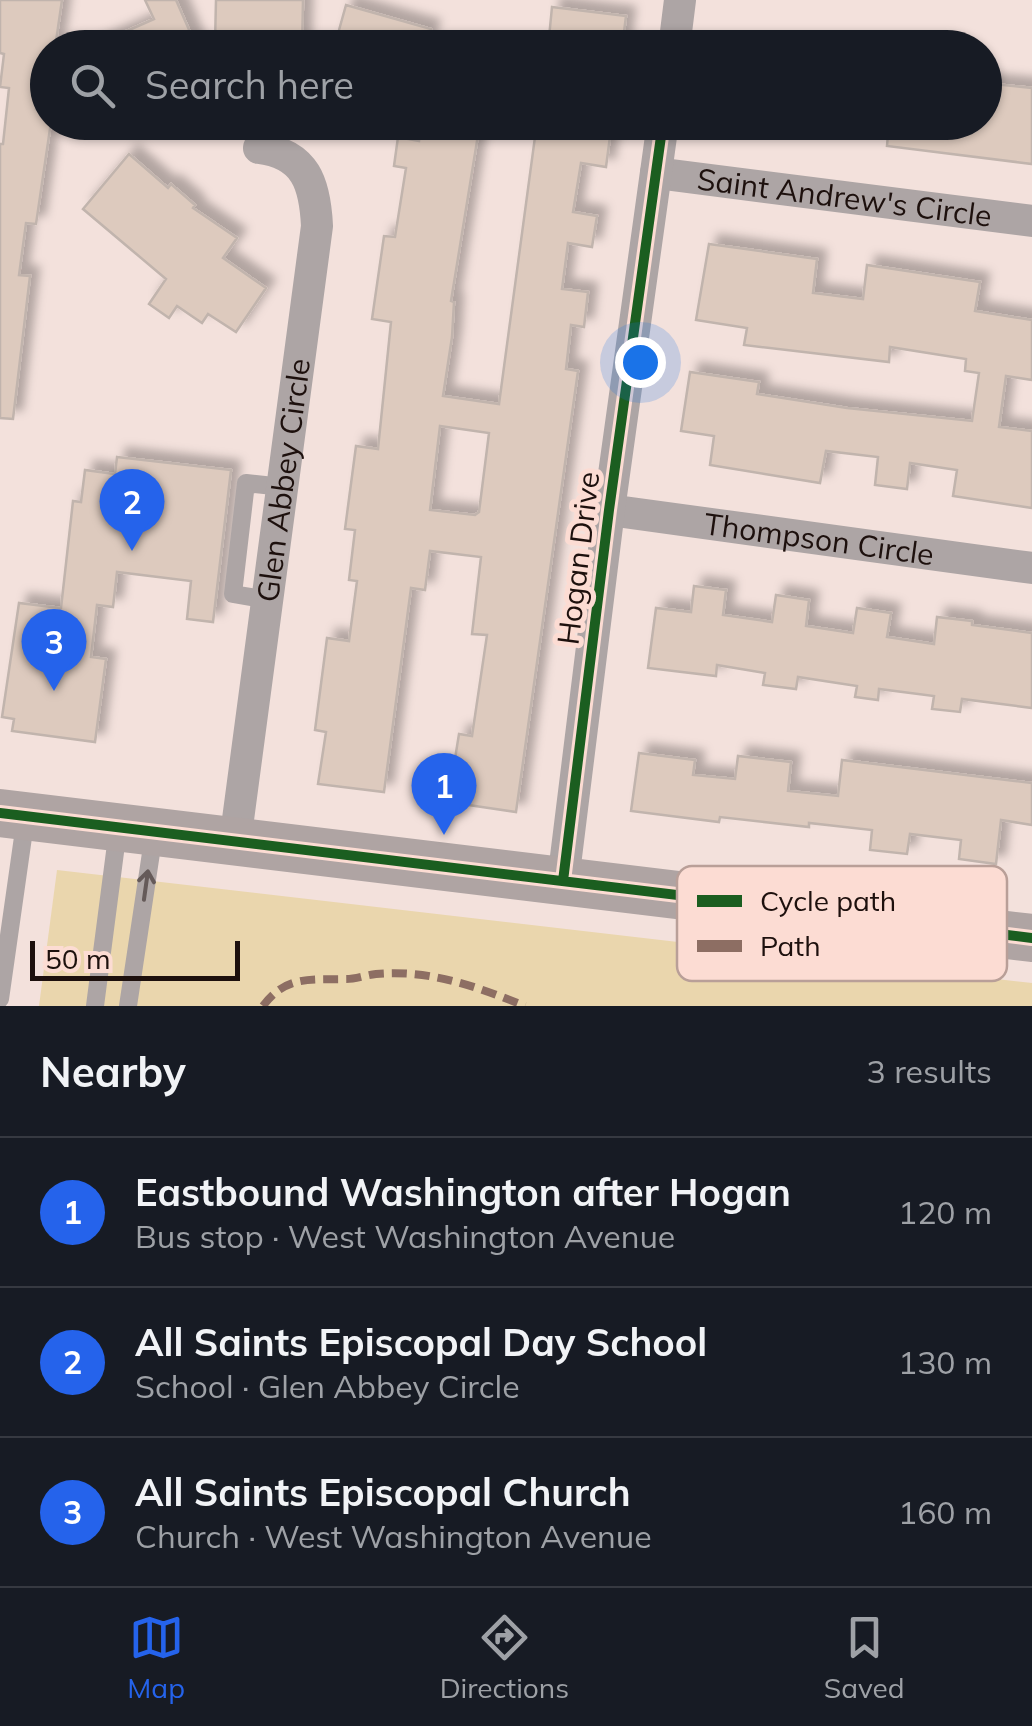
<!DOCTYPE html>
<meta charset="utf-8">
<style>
:root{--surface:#171b24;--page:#242831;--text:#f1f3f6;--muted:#9ea1a6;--line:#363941;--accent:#2563eb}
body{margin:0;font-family:Mulish,sans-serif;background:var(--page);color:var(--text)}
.scale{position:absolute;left:30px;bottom:25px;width:210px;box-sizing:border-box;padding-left:10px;border:5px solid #1d100d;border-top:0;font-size:28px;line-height:35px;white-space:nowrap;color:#1d100d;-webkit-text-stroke:8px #fcdcd3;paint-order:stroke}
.you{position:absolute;left:640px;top:362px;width:35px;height:35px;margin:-25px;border:8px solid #fff;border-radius:50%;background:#1a73e8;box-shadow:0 0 0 15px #1a73e833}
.badge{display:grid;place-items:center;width:65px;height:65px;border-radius:50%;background:var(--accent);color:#fff;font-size:32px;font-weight:700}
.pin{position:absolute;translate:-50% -82px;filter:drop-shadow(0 2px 5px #0008)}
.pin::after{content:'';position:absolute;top:52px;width:35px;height:30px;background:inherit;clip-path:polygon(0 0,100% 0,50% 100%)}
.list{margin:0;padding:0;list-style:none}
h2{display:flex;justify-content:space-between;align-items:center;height:130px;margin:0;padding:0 40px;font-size:42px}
h2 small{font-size:32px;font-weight:400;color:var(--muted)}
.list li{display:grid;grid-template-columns:65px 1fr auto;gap:30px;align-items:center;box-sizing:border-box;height:150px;padding:0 40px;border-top:2px solid var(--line)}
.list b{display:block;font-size:38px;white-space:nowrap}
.list p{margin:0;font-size:32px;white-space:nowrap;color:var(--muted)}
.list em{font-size:32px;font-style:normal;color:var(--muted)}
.icon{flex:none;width:55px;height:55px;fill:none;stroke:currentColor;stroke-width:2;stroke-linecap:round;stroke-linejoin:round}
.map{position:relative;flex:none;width:1032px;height:1006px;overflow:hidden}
.search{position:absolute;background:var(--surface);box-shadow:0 2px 8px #0004;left:30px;right:30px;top:30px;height:110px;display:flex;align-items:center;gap:25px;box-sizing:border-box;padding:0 35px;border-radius:55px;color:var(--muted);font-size:38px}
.sheet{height:580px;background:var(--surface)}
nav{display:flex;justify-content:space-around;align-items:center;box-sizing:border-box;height:140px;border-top:2px solid var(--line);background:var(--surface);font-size:28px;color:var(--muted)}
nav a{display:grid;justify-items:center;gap:5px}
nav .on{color:var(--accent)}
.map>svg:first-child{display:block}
.green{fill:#ead6ad}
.building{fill:#ddcabe;stroke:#c1b4ad;stroke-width:2.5;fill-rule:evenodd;filter:url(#shadow)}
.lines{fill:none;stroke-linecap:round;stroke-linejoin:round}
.lane{stroke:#ada5a5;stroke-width:18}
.street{stroke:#ada5a5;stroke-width:32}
.secondary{stroke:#afa4a3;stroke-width:48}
.quiet{stroke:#8d6e63;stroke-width:8;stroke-dasharray:15 8;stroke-linecap:butt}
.cycleway-casing{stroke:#fcdcd3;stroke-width:16}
.cycleway{stroke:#1b5e20;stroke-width:10}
.oneway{stroke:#655a59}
.labels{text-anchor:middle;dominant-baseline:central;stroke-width:10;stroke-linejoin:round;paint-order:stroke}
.street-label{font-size:30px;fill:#1d100d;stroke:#fcdcd3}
.key{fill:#fcdcd3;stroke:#b99f98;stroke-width:2.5}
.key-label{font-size:28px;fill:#1d100d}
</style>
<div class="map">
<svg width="1032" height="1006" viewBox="0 0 1032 1006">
<defs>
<filter id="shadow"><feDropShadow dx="9" dy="-9" stdDeviation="5" flood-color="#0004"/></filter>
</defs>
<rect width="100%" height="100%" fill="#f3e1dc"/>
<path class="green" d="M57,870L1032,983V1006H39Z"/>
<path class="building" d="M0,0H62L55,48H48V64L43,63L36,109L48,111V122H51L36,224L26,223L19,275L30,276L13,419L0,418V144H3L9,88L0,87L4,54L0,53Z
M145,0H176L197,48H88L154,19Z
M216,0H303L302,48L215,43Z
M346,5L431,29L425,48H334Z
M552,7L626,16L622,48H548Z
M984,83L1032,88V164L887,146L889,122H984Z
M422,122H473L472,134L478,135L451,301L454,302L452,337L443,396L499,404L537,122H600L599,127L611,129L606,167L581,163L573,212L597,216L592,247L568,243L562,289L588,292L584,327L571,325L566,369L578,371L516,812L448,802L459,734L472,736L487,635L472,634L481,557L430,551L425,590L411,588L384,792L318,784L326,732L315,730L327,638L349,641L357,581L349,580L355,530L345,529L356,446L378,449L391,322L372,319L384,236L395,237L406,168L394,166L398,137L419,141ZM440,426L489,433L479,512L475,515L430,510Z
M129,154L168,188L171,184L195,205L193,208L237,238L223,258L266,288L236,332L208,314L202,323L177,306L169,318L149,304L166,279L83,209Z
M709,244L817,259L813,293L863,299L867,265L980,282L975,311L1032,320V380L1006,376L999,427L1032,431V508L953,496L957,470L910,463L907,489L875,485L878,457L826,451L820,483L710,465L714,436L681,431L690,372L759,382L757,394L847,408L972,421L979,373L965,371L966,359L890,347L889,362L744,345L747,328L696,320Z
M117,457L231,470L213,622L187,619L191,581L117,572L113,607L97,605L91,657L106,659L95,742L12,731L14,719L2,717L19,603L61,608L73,501L81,502L85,470L115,474Z
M694,586L726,590L723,615L772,622L776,595L809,600L806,626L853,633L857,608L891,613L887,637L934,644L937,617L972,621V625L1032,633V708L962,699L960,712L932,709L934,696L879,689L878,700L855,697L857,686L798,677L796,689L763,685L765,673L717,665L716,676L648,668L656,608L691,612Z
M639,753L695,760L693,775L735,779L738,756L791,762L788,791L838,796L842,760L1032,783V825L1001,820L996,864L959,859L961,840L910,834L907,854L870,850L872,830L809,823V827L720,817L719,822L631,811Z"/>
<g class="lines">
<path class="lane" d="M268,600L233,594L246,483L283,487
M0,999L26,816
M95,1006L118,829
M128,1006L154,833"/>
<g class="street">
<path d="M674,48L680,0"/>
<path id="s1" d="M656,173L1032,221"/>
<path id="s2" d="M609,510L1032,568"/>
<path id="s3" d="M235,842L317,226C315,184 306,154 259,148"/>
<path d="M563,881L609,510L663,122"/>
</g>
<path class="secondary" d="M0,813L1032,938"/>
<path class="quiet" d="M263,1006C286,975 310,980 346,979C356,979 366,975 376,974C429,969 478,987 525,1006"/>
<defs>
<path id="cycleway" d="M0,813L1032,938
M563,881L609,510L663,122"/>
</defs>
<use href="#cycleway" class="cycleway-casing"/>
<use href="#cycleway" class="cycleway"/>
</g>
<defs><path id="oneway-shaft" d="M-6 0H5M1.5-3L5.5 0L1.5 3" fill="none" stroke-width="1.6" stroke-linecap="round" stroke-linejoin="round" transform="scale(2.5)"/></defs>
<use class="oneway" href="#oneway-shaft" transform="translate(146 885) rotate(-82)"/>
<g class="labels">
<g class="street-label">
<text stroke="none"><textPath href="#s1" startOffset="190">Saint Andrew's Circle</textPath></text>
<text stroke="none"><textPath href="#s3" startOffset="365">Glen Abbey Circle</textPath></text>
<text stroke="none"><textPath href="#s2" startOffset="212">Thompson Circle</textPath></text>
<text transform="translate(578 558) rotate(-83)">Hogan Drive</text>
</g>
</g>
<rect x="677" y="866" width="330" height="115" rx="15" class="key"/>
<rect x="697" y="895" width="45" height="12" fill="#1b5e20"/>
<rect x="697" y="940" width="45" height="12" fill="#8d6e63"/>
<g class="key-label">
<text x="760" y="911">Cycle path</text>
<text x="760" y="956">Path</text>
</g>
</svg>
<div class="scale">50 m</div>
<div class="you"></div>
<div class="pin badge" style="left:444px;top:835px">1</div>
<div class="pin badge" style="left:132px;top:551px">2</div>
<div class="pin badge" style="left:54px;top:691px">3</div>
<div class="search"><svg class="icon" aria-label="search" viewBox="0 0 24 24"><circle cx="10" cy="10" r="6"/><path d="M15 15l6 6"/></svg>Search here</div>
</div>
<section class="sheet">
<h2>Nearby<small>3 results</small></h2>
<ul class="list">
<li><span class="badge">1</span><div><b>Eastbound Washington after Hogan</b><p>Bus stop · West Washington Avenue</p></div><em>120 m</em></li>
<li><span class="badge">2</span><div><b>All Saints Episcopal Day School</b><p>School · Glen Abbey Circle</p></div><em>130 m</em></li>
<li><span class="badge">3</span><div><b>All Saints Episcopal Church</b><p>Church · West Washington Avenue</p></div><em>160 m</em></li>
</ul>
</section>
<nav>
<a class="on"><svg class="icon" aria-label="map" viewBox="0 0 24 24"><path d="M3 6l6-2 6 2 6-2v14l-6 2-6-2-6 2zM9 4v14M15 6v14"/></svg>Map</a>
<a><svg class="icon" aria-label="directions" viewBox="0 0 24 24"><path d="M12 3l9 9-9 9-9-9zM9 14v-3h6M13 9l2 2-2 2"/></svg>Directions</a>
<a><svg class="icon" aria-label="saved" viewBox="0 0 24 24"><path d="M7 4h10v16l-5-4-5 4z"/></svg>Saved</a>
</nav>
